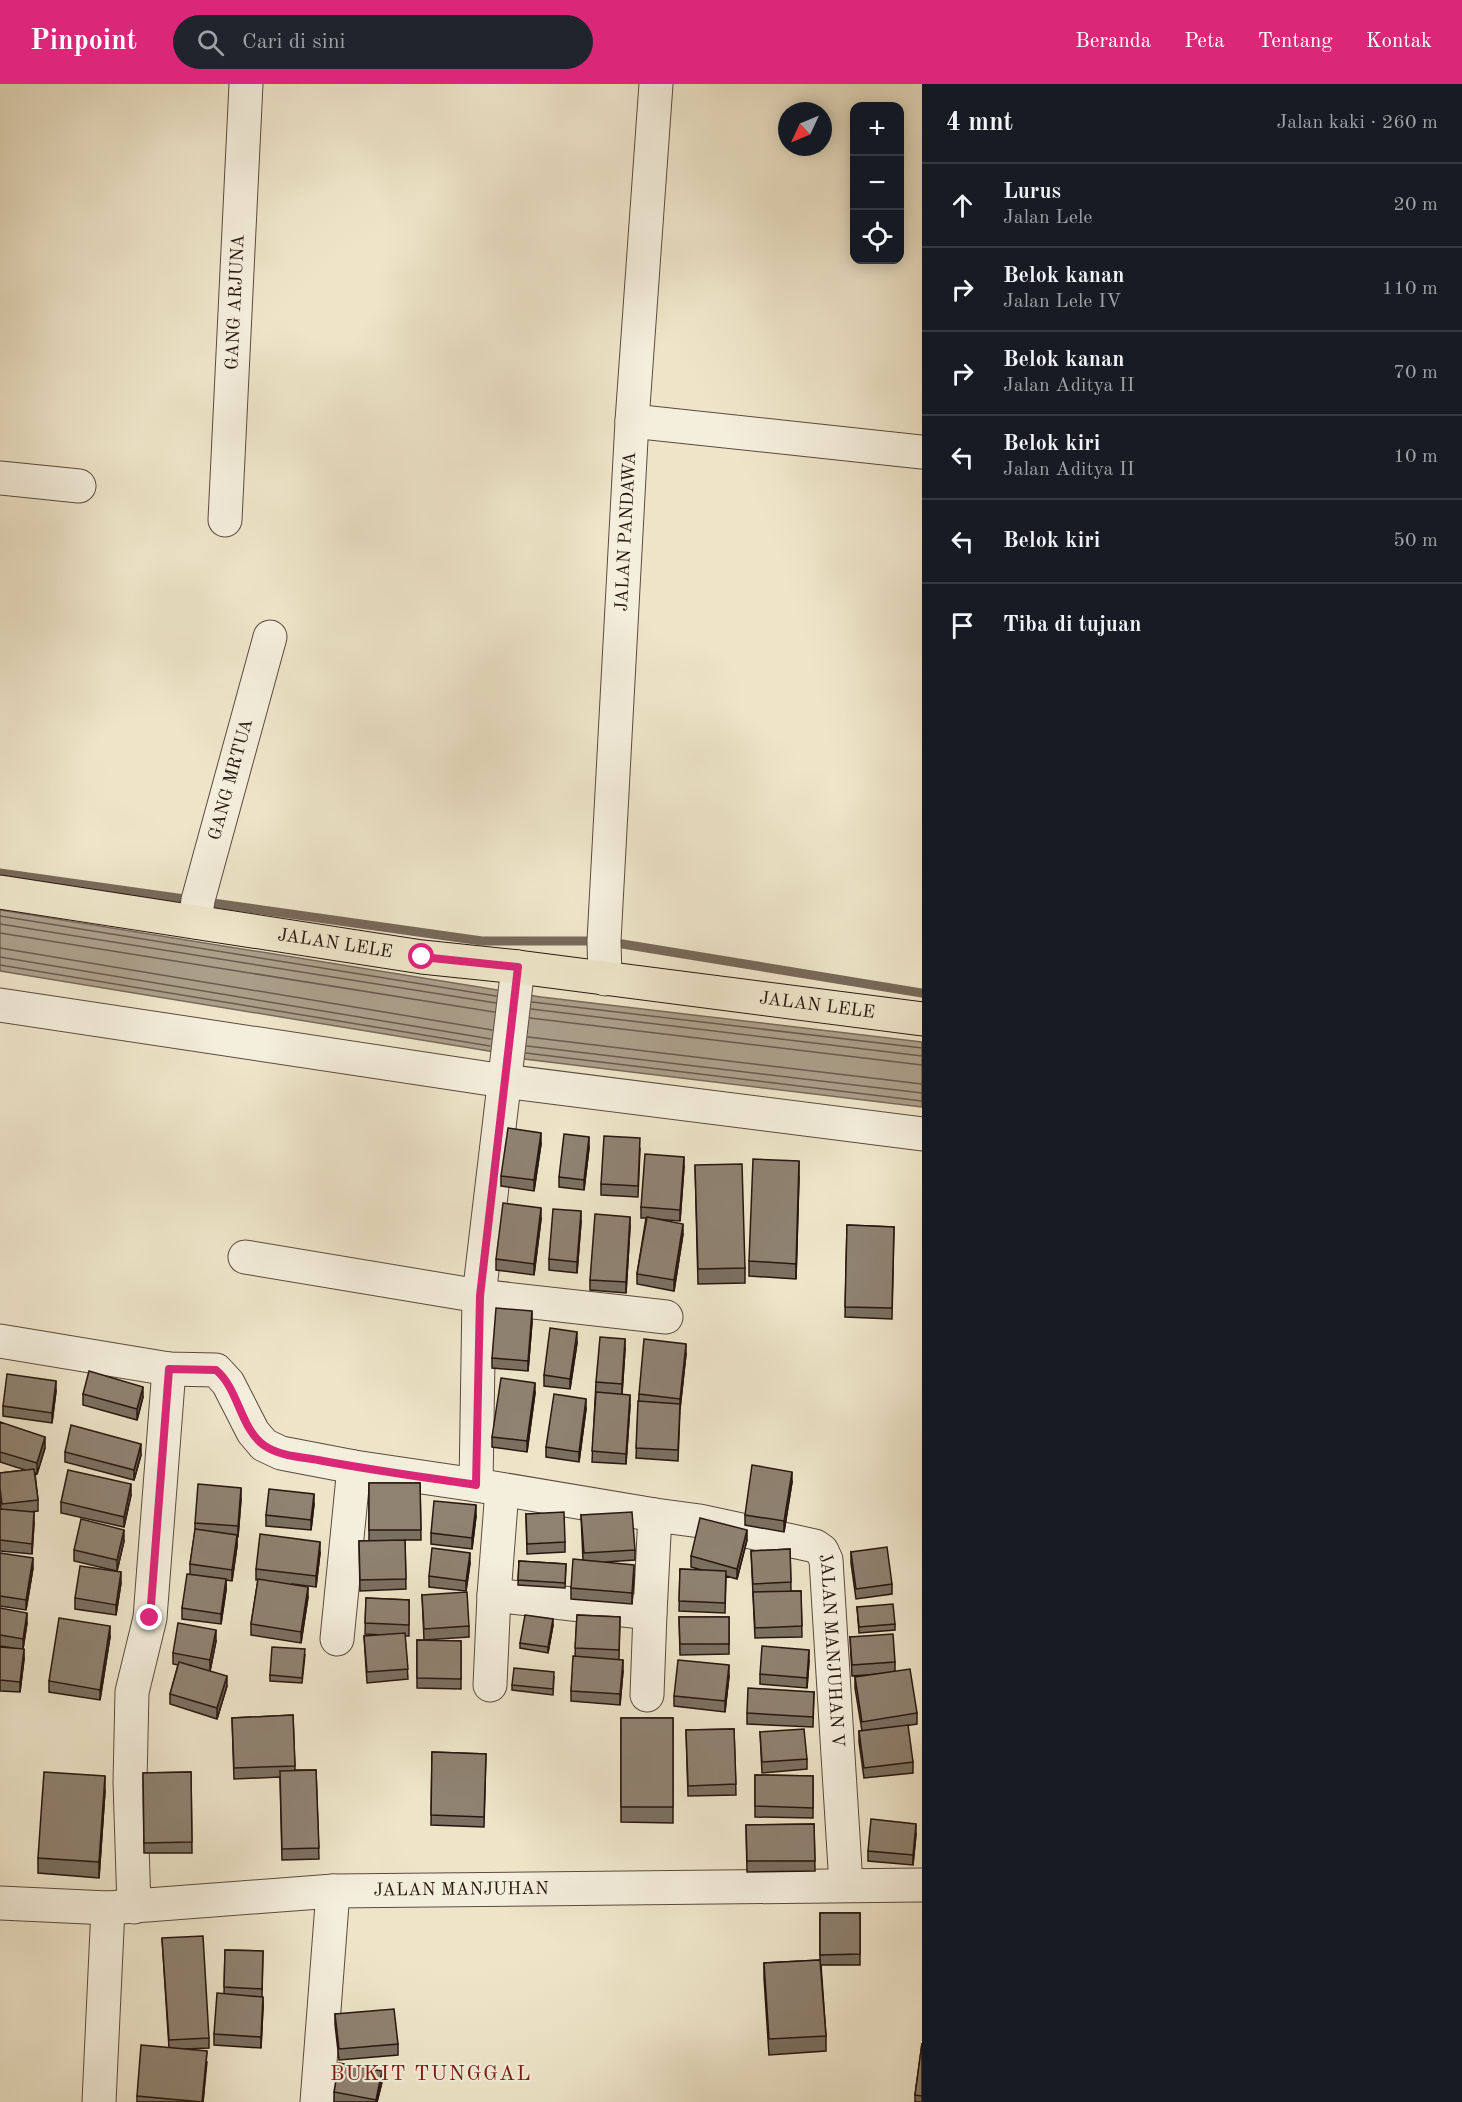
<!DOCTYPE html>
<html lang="id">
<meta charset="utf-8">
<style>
:root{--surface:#171b24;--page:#20242c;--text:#f1f3f6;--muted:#9ea1a6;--line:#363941;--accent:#db2777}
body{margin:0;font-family:"Old Standard TT",serif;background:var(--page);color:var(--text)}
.controls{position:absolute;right:18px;top:18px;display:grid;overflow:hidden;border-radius:12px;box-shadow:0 3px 15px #0003}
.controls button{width:54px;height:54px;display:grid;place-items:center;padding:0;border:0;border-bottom:2px solid var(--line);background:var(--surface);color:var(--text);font:30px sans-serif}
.compass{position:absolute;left:778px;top:18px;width:54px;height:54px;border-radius:50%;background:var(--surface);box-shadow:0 3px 15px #0003;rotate:226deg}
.stop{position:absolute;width:18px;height:18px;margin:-14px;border:4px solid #db2777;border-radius:50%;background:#fff}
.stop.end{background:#db2777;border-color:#fff;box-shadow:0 2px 6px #0008}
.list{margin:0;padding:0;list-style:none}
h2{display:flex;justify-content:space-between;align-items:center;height:78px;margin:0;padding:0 24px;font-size:26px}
h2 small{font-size:20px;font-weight:400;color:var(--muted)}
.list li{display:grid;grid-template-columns:39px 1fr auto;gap:18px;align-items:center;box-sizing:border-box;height:84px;padding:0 24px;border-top:2px solid var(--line)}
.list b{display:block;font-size:22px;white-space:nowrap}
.list p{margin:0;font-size:20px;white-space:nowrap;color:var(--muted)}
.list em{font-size:20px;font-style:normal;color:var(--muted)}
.icon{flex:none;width:33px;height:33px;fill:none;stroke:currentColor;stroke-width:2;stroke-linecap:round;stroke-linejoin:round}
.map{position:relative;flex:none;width:922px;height:2018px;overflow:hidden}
header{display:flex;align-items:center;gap:36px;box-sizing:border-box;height:84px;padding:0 30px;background:var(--accent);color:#fff}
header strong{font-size:28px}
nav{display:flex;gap:33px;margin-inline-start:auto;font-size:21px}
.search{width:420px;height:54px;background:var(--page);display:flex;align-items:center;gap:15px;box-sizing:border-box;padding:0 21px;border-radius:33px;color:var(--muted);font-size:22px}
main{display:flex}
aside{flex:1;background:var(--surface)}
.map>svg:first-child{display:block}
.water{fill:#ab9f8a;stroke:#77695a;stroke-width:1.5}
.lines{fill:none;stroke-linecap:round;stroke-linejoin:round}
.shore{stroke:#6a5b4e;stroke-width:1.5}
.stream{stroke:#77695a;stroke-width:9}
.minor-casing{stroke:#5a4a3f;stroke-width:35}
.major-casing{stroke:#281711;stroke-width:35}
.minor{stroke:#f4eedc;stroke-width:33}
.major{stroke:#eee5c9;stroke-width:33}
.wall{fill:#7b7061;stroke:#281711;stroke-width:1.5}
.shaded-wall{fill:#645b4f;stroke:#281711;stroke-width:1.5}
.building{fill:#8f8271;stroke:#281711;stroke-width:1.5}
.route{stroke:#db2777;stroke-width:8}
.labels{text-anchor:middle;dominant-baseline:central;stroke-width:4.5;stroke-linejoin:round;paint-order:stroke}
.street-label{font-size:18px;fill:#281711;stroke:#f4eedc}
.quarter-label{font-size:21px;letter-spacing:1.5px;fill:#7a1f14;stroke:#f4eedc}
</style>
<header>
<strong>Pinpoint</strong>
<div class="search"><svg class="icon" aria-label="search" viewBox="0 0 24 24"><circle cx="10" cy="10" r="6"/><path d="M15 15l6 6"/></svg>Cari di sini</div>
<nav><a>Beranda</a><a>Peta</a><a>Tentang</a><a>Kontak</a></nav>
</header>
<main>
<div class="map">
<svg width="922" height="2018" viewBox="0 0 922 2018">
<rect width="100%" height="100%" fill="#eee5c9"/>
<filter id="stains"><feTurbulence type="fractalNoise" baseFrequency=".00333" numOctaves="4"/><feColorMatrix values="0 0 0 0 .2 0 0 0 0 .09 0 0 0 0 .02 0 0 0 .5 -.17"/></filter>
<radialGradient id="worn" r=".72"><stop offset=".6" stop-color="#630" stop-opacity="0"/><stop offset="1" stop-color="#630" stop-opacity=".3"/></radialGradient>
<path class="water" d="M0,826L541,913L922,958V1023L524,975L507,970L0,887Z"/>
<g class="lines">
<path class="shore" d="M0,832L496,912
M0,840L496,919
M0,849L494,928
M0,864L492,946
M0,873L491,955
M0,881L490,962
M532,918L922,964
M531,925L922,972
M530,934L922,981
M528,953L922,1000
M527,962L922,1009
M526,969L922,1017"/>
<path class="stream" d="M0,789L482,857H604L922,909"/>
<defs>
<g id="minor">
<path d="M632,337L922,368"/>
<path d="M0,394L79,402"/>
<path id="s1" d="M225,436L246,0"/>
<path id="s2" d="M195,838L198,816L270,553"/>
<path id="s3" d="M605,895L604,857L632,337L656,0"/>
<path d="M0,921L504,997L922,1050"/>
<path d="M245,1173L479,1212L666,1233"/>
<path d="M0,1257L169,1285L216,1286L228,1299L253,1348L264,1361L281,1369L354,1383L476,1401L655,1431L650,1529L494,1511L490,1601"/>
<path d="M476,1401L479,1212L518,883"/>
<path id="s4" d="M655,1431L700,1437L815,1462L822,1467L826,1476L846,1801"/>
<path d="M494,1511L502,1406"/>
<path d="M337,1555L354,1383"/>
<path d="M647,1611L650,1529"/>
<path id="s5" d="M0,1819L108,1824L333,1807L922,1801"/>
<path d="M134,1823L130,1698L132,1608L150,1534L169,1285"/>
<path d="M99,2018L108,1824"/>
<path d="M317,2018L333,1807"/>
</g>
<g id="major">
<path id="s6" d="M0,808L422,873L518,883L922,935"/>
</g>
</defs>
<use href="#minor" class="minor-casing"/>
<use href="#major" class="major-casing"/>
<use href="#minor" class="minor"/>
<use href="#major" class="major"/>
</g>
<path class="wall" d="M541,1060L534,1107L501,1102V1092Z
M589,1064L584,1106L559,1103V1093Z
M640,1065L638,1113L601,1111V1100Z
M695,1081L745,1184V1199L698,1200Z
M684,1083L680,1137L655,1135L683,1150L674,1207L637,1200V1190L646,1134H641V1123Z
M799,1092L796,1195L749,1192V1177Z
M541,1135L534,1191L496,1186V1175Z
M581,1138L577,1189L549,1186V1175Z
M847,1141L894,1143L892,1235L845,1233Z
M630,1143L626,1209L590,1206V1196Z
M532,1238L528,1287L492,1284V1274Z
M577,1259L570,1305L544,1302V1291Z
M625,1265L622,1310L630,1321L626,1380L592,1378L596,1298Z
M686,1270L680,1325L678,1377L636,1374L639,1310Z
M56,1307L52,1339L3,1332V1322Z
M535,1309L527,1368L492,1363V1353Z
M83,1310L143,1313L137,1336L83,1321Z
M586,1325L579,1378L546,1373V1363Z
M0,1338L45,1364L37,1390L35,1389L38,1416V1427L29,1428L34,1439L32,1470L0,1467V1425H1L0,1414V1389L25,1386L0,1378Z
M65,1368L141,1371L134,1396L65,1378Z
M792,1398L784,1448L745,1441V1431Z
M369,1399H420L421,1456H405L406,1505L360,1507L359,1457H369Z
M131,1411L124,1443L61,1429V1418Z
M241,1415L238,1453H237V1462L232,1497L226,1496V1506L221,1540L182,1535V1524L190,1490V1480L195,1447V1439Z
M314,1420L311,1446L266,1442V1431Z
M526,1430L565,1458V1468L527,1470Z
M581,1431L635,1466V1476L605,1478L634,1491L632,1520L571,1515V1504L583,1476Z
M476,1432L472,1465L431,1460V1449Z
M747,1456L737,1495L726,1492L725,1529L679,1527L680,1485L702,1486L691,1483V1472Z
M124,1457L117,1487L74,1477V1466Z
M790,1465L791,1507H801L802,1553L755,1554L751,1467Z
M851,1468L892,1500V1510L856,1515L851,1479Z
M0,1469L33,1484L26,1526L0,1522Z
M320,1469L316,1503L293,1500L308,1513L301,1559L251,1551V1540L258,1496H256V1485Z
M519,1477L566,1480L565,1504L518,1501Z
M470,1479L466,1507L429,1503V1492Z
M121,1499L116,1531L75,1525V1514Z
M422,1511L469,1542V1553L424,1556Z
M366,1514L409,1516V1552H405L408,1595L367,1599L364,1552L382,1551L365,1550Z
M857,1523L895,1540V1546L859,1549Z
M0,1524L27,1539L23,1565L24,1575L20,1608L0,1607V1563L13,1564L0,1562Z
M577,1531L620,1533L619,1576L623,1587L620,1621L571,1617V1607L575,1572Z
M679,1533H729V1570L680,1571Z
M553,1541L548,1569L520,1564V1559Z
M110,1553L100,1616L49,1608V1597Z
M850,1553L895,1578V1587L917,1629V1640L904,1642L913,1678V1689L864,1694L859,1658V1647H862L855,1604V1593L880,1590L852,1592Z
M417,1556L461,1557V1605L417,1604Z
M216,1557L210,1587L227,1602L217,1635L170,1620V1610L178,1581L173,1580V1569Z
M305,1571L302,1599L270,1597V1591Z
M809,1577L807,1604L760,1600V1590Z
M729,1592L725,1628L674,1622V1612Z
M554,1593L553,1611L512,1606V1601Z
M814,1608L813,1643L747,1640V1629Z
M293,1631L295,1686H316L319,1775L282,1776L280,1693L234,1695L232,1634Z
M621,1634H673V1739L621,1738Z
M734,1645L736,1711L688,1712L686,1646Z
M760,1648L807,1675V1685L762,1689Z
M432,1668L486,1670L484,1743L431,1741Z
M191,1688L192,1769H144L143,1689Z
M755,1691L813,1692V1734L755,1733Z
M105,1707L99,1794L38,1789V1774Z
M814,1740L815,1787L747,1788L746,1741Z
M916,1750L913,1781L868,1777V1767Z
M820,1829H860V1881H821L826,1952V1967L769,1971L764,1894V1879L820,1876Z
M162,1854L209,1954V1964L186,1965L207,1978L203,2018H137V2012L169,1964Z
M225,1866L263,1867L262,1913L263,1923L261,1964L214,1961V1950L224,1910Z
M335,1930L398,1960V1971L339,1976L335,1940Z
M922,1959V2018H915V2011Z
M382,1998L377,2018H334V2008Z"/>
<path class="shaded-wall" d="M541,1049V1060L534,1107V1096Z
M589,1053V1064L584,1106V1096Z
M684,1073V1083L680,1137V1126Z
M799,1077V1092L796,1195V1180Z
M541,1124V1135L534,1191V1180Z
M581,1127V1138L577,1189V1178Z
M630,1133V1143L626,1209V1198Z
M683,1140V1150L674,1207V1196Z
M532,1227V1238L528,1287V1277Z
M577,1248V1259L570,1305V1295Z
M625,1255V1265L622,1310V1300Z
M686,1260V1270L680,1325V1315Z
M56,1297V1307L52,1339V1329Z
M535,1299V1309L527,1368V1357Z
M143,1303V1313L137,1336V1325Z
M630,1311V1321L626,1380V1370Z
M586,1315V1325L579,1378V1368Z
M45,1353V1364L37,1390V1379Z
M141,1360V1371L134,1396V1386Z
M792,1388V1398L784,1448V1437Z
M131,1400V1411L124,1443V1433Z
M241,1404V1415L238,1453V1442Z
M314,1410V1420L311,1446V1436Z
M476,1421V1432L472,1465V1454Z
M34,1428V1439L32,1470V1460Z
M124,1446V1457L117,1487V1476Z
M747,1446V1456L737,1495V1485Z
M237,1451V1462L232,1497V1486Z
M320,1458V1469L316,1503V1492Z
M470,1469V1479L466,1507V1497Z
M33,1474V1484L26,1526V1516Z
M634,1481V1491L632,1520V1509Z
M121,1488V1499L116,1531V1521Z
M226,1495V1506L221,1540V1530Z
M308,1503V1513L301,1559V1548Z
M27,1529V1539L23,1565V1555Z
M553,1535V1541L548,1569V1563Z
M110,1542V1553L100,1616V1606Z
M216,1546V1557L210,1587V1576Z
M24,1565V1575L20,1608V1598Z
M809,1566V1577L807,1604V1594Z
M623,1576V1587L620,1621V1610Z
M729,1581V1592L725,1628V1617Z
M227,1592V1602L217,1635V1624Z
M105,1692V1707L99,1794V1778Z
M916,1740V1750L913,1781V1771Z
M263,1913V1923L261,1964V1953Z
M207,1967L203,2018H202Z
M382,1987V1998L377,2018H376Z"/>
<path class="building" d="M508,1044L541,1049L534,1096L501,1092Z
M564,1050L589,1053L584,1096L559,1093Z
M604,1052L640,1054L638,1102L601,1100Z
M645,1070L684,1073L680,1126L641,1123Z
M753,1075L799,1077L796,1180L749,1177Z
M742,1080L745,1184L698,1185L695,1081Z
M503,1119L541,1124L534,1180L496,1175Z
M553,1125L581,1127L577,1178L549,1175Z
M595,1130L630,1133L626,1198L590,1196Z
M647,1133L683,1140L674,1196L637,1190Z
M847,1141L894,1143L892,1224L845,1223Z
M496,1224L532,1227L528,1277L492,1274Z
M550,1244L577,1248L570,1295L544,1291Z
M600,1253L625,1255L622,1300L596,1298Z
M644,1255L686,1260L680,1315L639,1310Z
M89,1287L143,1303L137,1325L83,1310Z
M7,1290L56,1297L52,1329L3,1322Z
M501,1294L535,1299L527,1357L492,1353Z
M596,1308L630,1311L626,1370L592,1367Z
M554,1310L586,1315L579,1368L546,1363Z
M638,1317L680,1320L678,1366L636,1364Z
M0,1338L45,1353L37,1379L0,1368Z
M71,1341L141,1360L134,1386L65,1368Z
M752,1381L792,1388L784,1437L745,1431Z
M34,1385L38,1416L2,1420L0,1404V1389Z
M68,1386L131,1400L124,1433L61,1418Z
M369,1399H420L421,1446H369Z
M198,1400L241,1404L238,1442L195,1439Z
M269,1405L314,1410L311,1436L266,1431Z
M434,1417L476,1421L472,1454L431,1449Z
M0,1425L34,1428L32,1460L0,1456Z
M564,1428L565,1458L527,1460L526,1430Z
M632,1428L635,1466L584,1469L581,1431Z
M700,1434L747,1446L737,1485L691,1472Z
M81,1435L124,1446L117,1476L74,1466Z
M195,1445L237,1451L232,1486L190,1480Z
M260,1450L320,1458L316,1492L256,1485Z
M405,1456L406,1495L360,1496L359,1457Z
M887,1463L892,1500L856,1505L851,1468Z
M432,1464L470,1469L466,1497L429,1492Z
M790,1465L791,1498L753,1500L751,1467Z
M0,1469L33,1474L26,1516L0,1512Z
M573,1475L634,1481L632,1509L571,1504Z
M519,1477L566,1480L565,1499L518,1496Z
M80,1482L121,1488L116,1521L75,1514Z
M680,1485L726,1487L725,1519L679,1517Z
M187,1490L226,1495L221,1530L182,1524Z
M258,1495L308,1503L301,1548L251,1540Z
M801,1507L802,1542L755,1544L753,1508Z
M467,1508L469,1542L424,1545L422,1511Z
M366,1514L409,1516V1541L365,1539Z
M893,1520L895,1540L859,1543L857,1523Z
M0,1524L27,1529L23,1555L0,1551Z
M525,1531L553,1535L548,1563L520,1559Z
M577,1531L620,1533L619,1566L575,1564Z
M679,1533H729V1560H680Z
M59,1534L110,1542L100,1606L49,1597Z
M178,1539L216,1546L210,1576L173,1569Z
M405,1549L408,1585L367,1588L364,1552Z
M893,1550L895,1578L852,1581L850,1553Z
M417,1556L461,1557V1595L417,1594Z
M762,1562L809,1566L807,1594L760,1590Z
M0,1563L24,1565L20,1598L0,1596Z
M272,1563L305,1565L302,1594L270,1591Z
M573,1572L623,1576L620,1610L571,1607Z
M678,1576L729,1581L725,1617L674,1612Z
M179,1578L227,1592L217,1624L170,1610Z
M514,1584L554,1588L553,1605L512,1601Z
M910,1585L917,1629L862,1638L855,1593Z
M748,1604L814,1608L813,1633L747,1629Z
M293,1631L295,1682L234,1684L232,1634Z
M621,1634H673V1723H621Z
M908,1641L913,1678L864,1684L859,1647Z
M734,1645L736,1700L688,1702L686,1646Z
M804,1645L807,1675L762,1678L760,1648Z
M432,1668L486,1670L484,1733L431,1731Z
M316,1686L319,1764L282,1765L280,1687Z
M44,1688L105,1692L99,1778L38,1774Z
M191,1688L192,1758L144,1759L143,1689Z
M755,1691L813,1692V1724L755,1722Z
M871,1735L916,1740L913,1771L868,1767Z
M814,1740L815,1777H747L746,1741Z
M820,1829H860V1870L820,1871Z
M203,1852L209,1954L169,1956L162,1854Z
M225,1866L263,1867L262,1905L224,1903Z
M820,1876L826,1952L769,1955L764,1879Z
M217,1909L263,1913L261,1953L214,1950Z
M394,1925L398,1960L339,1965L335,1930Z
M922,1959V2012L915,2011Z
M141,1961L207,1967L202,2018L137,2012Z
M339,1979L382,1987L376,2016L334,2008Z"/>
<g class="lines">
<path class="route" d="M150,1534L169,1285L216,1286C239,1305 240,1345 265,1362C280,1372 301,1373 318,1376C370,1386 423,1393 476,1401L480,1212L518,883L422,873"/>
</g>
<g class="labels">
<g class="street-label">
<text stroke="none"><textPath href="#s1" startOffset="218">GANG ARJUNA</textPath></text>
<text stroke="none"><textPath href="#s3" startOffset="448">JALAN PANDAWA</textPath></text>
<text stroke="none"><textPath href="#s2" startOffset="147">GANG MRTUA</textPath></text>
<text stroke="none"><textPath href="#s6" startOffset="339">JALAN LELE</textPath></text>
<text stroke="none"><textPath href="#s6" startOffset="825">JALAN LELE</textPath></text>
<text stroke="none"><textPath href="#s4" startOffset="272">JALAN MANJUHAN V</textPath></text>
<text stroke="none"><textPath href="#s5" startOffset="462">JALAN MANJUHAN</textPath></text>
</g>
<g class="quarter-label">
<text x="431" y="1990">BUKIT TUNGGAL</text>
</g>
</g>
<rect width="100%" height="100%" filter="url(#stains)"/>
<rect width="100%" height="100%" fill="url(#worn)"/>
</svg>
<div class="controls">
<button>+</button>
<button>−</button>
<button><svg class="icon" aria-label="locate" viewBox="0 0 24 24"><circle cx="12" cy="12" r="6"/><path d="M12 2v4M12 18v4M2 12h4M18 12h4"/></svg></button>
</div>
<svg class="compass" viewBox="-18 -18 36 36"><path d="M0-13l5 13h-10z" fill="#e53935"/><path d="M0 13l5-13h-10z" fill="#9ea1a6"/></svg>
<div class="stop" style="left:422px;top:873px"></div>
<div class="stop end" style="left:150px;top:1534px"></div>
</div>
<aside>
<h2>4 mnt<small>Jalan kaki · 260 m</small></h2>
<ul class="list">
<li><svg class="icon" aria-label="ahead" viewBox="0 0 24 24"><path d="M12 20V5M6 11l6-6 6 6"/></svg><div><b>Lurus</b><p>Jalan Lele</p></div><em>20 m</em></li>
<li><svg class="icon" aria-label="right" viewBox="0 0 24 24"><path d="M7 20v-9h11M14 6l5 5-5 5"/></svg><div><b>Belok kanan</b><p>Jalan Lele IV</p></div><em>110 m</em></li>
<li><svg class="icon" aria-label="right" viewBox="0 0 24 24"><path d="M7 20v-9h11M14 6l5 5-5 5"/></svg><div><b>Belok kanan</b><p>Jalan Aditya II</p></div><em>70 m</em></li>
<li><svg class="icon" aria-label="left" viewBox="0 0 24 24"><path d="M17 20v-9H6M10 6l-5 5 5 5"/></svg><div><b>Belok kiri</b><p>Jalan Aditya II</p></div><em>10 m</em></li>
<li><svg class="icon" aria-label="left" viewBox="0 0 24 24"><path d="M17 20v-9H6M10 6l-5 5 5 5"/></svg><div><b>Belok kiri</b></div><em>50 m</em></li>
<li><svg class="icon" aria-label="arrive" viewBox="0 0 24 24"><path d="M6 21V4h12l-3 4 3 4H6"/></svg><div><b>Tiba di tujuan</b></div></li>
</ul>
</aside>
</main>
